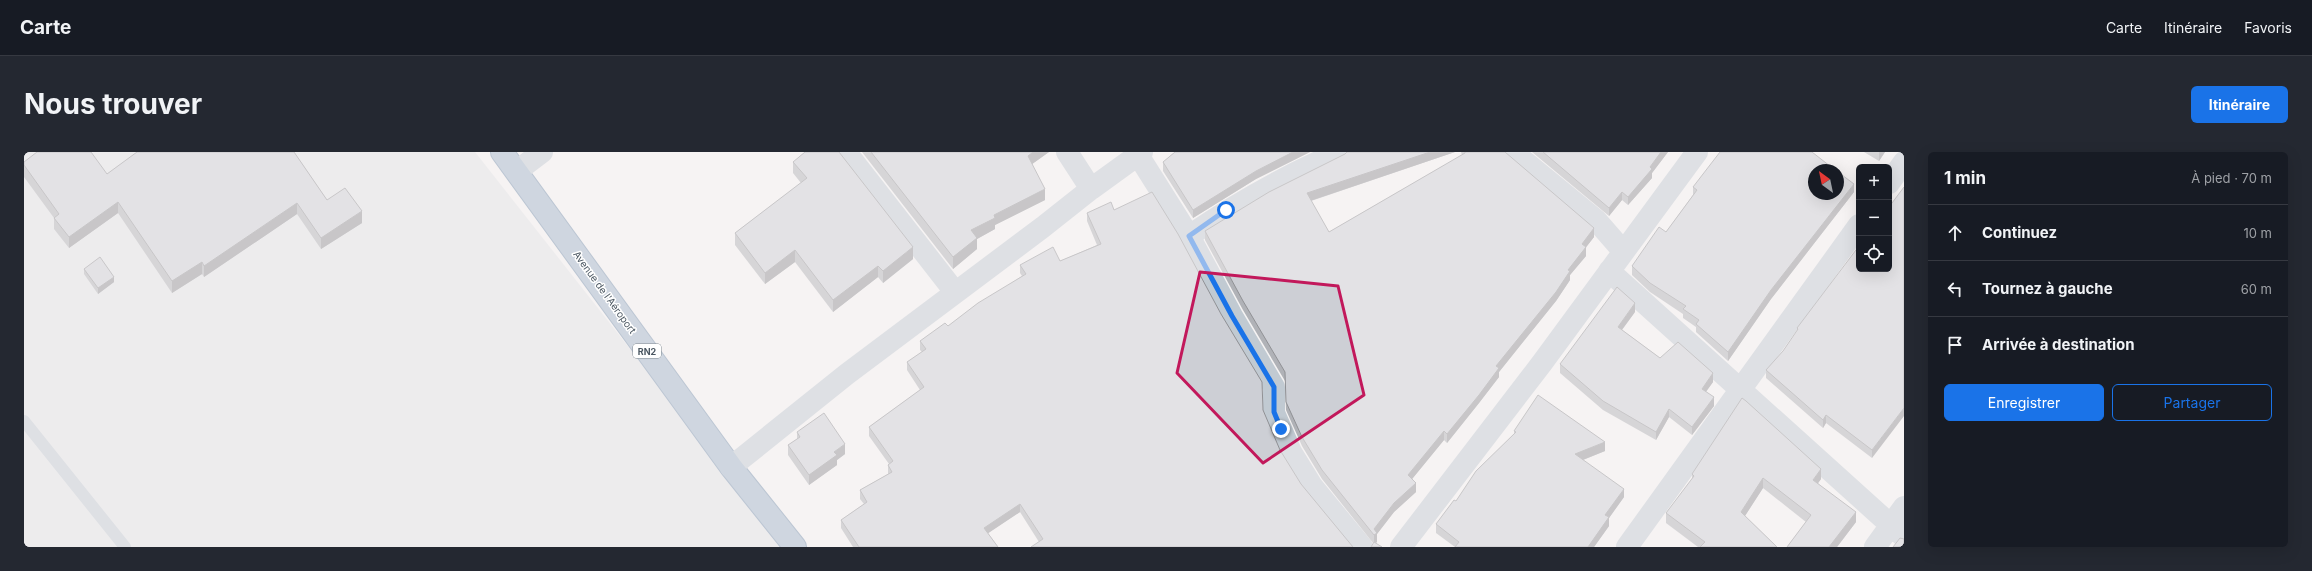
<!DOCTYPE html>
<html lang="fr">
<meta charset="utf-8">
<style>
:root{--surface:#171b24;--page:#242831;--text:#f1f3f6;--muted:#9ea1a6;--line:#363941;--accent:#1a73e8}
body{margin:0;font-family:Inter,sans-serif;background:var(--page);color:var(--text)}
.controls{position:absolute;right:12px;top:12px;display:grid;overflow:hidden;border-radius:6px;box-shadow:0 4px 16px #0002}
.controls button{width:36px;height:36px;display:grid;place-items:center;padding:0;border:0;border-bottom:1px solid var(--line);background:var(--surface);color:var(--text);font:20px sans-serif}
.compass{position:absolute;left:1784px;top:12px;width:36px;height:36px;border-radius:50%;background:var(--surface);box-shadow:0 4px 16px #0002;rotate:327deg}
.stop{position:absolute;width:12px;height:12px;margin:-9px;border:3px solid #1a73e8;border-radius:50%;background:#fff}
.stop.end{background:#1a73e8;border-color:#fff;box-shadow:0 1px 4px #0008}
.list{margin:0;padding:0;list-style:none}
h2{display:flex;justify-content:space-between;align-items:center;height:52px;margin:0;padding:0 16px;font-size:17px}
h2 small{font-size:13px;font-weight:400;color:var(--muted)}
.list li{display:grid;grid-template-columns:26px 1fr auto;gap:12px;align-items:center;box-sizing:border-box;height:56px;padding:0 16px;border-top:1px solid var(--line)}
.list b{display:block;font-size:15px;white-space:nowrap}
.list em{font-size:13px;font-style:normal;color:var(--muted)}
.actions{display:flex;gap:8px;padding:12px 16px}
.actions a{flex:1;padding:9px 0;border:1px solid var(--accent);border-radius:6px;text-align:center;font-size:14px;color:var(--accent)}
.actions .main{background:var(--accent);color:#fff}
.icon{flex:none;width:22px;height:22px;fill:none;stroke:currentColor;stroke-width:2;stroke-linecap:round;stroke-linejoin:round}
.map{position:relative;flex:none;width:1880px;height:395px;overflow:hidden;border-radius:6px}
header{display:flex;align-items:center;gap:24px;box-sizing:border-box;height:56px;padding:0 20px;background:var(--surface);border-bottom:1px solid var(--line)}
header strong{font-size:19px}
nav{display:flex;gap:22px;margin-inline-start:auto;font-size:14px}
.intro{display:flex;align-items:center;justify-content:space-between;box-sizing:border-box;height:96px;padding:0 24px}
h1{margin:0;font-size:28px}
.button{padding:10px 18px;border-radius:6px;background:var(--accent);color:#fff;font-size:14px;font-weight:700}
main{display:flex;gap:24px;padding:0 24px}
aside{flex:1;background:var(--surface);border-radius:6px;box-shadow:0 4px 16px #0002}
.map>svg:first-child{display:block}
.airport{fill:#e2e4e7}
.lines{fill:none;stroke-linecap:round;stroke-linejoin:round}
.trunk-casing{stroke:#7690ad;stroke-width:24}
.service{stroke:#c1cad2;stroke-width:12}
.minor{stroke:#c1cad2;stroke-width:22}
.trunk{stroke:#9fb4c9;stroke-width:22}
.wall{fill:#b0b2b7}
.shaded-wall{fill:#909195}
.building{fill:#cdcfd5;stroke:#909195}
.route{stroke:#1a73e8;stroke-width:5}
.marked{fill:none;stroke:#c2185b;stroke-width:3;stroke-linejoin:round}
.labels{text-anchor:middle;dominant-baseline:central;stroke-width:3;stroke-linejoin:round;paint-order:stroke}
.shield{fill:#fff;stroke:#808990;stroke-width:1}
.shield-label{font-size:9px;font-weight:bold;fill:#4a5661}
.street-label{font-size:10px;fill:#4a5661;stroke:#fff}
</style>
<header>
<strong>Carte</strong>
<nav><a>Carte</a><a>Itinéraire</a><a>Favoris</a></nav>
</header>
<div class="intro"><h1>Nous trouver</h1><a class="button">Itinéraire</a></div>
<main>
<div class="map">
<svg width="1880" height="395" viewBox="0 0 1880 395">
<rect width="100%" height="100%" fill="#f5f3f3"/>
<path class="airport" d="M0,0H451L762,395H0Z"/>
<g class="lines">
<defs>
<path id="trunk" d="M478,0L707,315L771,395"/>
</defs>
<use href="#trunk" class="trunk-casing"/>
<path class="service" d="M0,269L101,395"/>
<path class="minor" d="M822,0L931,140
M1043,0L1067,37
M1489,0L1572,68L1599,99
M1114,3L1165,84L1208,164L1250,235V261L1267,300L1288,334L1338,395
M493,19L518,0
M1865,31L1880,10
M1165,84C1213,51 1263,23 1316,0
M1585,119L1880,385
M707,315L823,222L1019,75L1067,37L1118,0
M1377,395L1518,211L1673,0
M1603,395L1835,73
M1851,395L1880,355"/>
<use href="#trunk" class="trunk"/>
</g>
<path class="wall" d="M112,0H270L303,48L338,71L297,97L273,62L180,125L178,122L148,141L94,61L45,96L30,77V66L0,25V10L83,22L112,1Z
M838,0H1025L1008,12L1021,48L971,73V77L953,87V97L929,117Z
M1151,0H1286L1232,27L1169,66L1139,19V10Z
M1323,0H1431L1287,49L1305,80L1438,3L1437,0H1481L1570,85L1562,95V104L1546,123V128L1532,149L1475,220V225L1455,251L1423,291L1420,288L1388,327L1392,340L1370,360L1353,382V390L1352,391H1349L1298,327L1278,294L1262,258L1261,229L1219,158L1181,88V79L1321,2Z
M1508,0H1644L1628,21V26L1604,53L1598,48L1585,64Z
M1840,0H1861L1855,9Z
M769,10L889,107L859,131L854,125L809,160L771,110L741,132L711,93V81L777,31L769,21Z
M1669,35L1830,40L1747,147L1704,209L1672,180V175L1659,166V162L1626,140L1608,123V114L1642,80L1669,43Z
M1090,58L1197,162L1238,230L1015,390L996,360L964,381L974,395H829L817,376V368L840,352L836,347V338L864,322V313L865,312L845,284V275L896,238L883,218V210L898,200L896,198V189L924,174L998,124L996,121V113L1036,109L1073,93L1063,69V61Z
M60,117L90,130L74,142L60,122Z
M1865,117L1848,306L1802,271L1799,276L1742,226V218L1759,199L1773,179V176Z
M1611,160L1598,178L1636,206L1689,230L1682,240L1690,254L1668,283L1645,265L1632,288L1579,258L1536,221V212Z
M1490,279L1581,299L1559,308L1600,345L1585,366V374L1570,395H1431L1412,381V372L1490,282Z
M773,280L821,302L813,308V313L785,333L764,303V293L773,287Z
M1668,322L1797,327L1794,331L1832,370L1813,395H1763L1782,370L1739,336L1721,364L1753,395H1674L1642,371V361L1668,327Z"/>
<path class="shaded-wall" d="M1009,0H1025L1004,15V4Z
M1269,0H1286L1232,27L1169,66V58L1232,19Z
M1406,0H1431L1283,50V41Z
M1637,0H1644L1628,21V26L1604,53V45Z
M1855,0H1861L1855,9Z
M1830,32V40L1747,147L1704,209V200L1747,138Z
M1021,37V48L971,73V77L953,87V97L929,117V105L947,78L970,63Z
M1598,40V48L1585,64V56Z
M94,50V61L45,96V85Z
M273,51V62L180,125V114Z
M338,59V71L297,97V86Z
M1570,76V85L1560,98L1562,95V104L1546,123V128L1532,149L1475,220V225L1455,251L1423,291V282L1472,214L1544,118L1558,92Z
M889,95V107L859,131V119Z
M771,98V110L741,132V121Z
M178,110V122L148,141V129Z
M854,114V125L809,160V148Z
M90,125V130L74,142V136Z
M1611,151V160L1594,183V175Z
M1689,221V230L1678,245V237Z
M1690,245V254L1668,283V275Z
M1880,256V264L1848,306V298Z
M1645,257V265L1632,288V280Z
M1802,263V271L1799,276V268Z
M1420,279V288L1384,332V323Z
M1581,290V299L1551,311V302Z
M821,292V302L813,308V313L785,333V323L810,300Z
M1797,317V327L1789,338V328Z
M1739,326V336L1717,370V360Z
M1392,331V340L1370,360L1353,382V390L1350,392V377L1370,351Z
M1600,337V345L1585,366V374L1570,395H1564L1581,363Z
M996,352V360L960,384V376Z
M1832,360V370L1813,395H1805Z"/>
<path class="building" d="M13,0H67L83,22L113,0H270L303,48L321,36L338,59L297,86L273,51L180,114L178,110L148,129L94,50L45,85L30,66L35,62L0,13V10Z
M781,0H815L889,95L859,119L854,114L809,148L771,98L741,121L711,81L783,26L769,10Z
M847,0H1009L1004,4L1021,37L970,63L971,66L947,78L953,86L929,105Z
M1151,0H1269L1232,19L1169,58L1139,10Z
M1323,0H1406L1283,41L1305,80L1441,1V0H1481L1570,76L1558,92L1562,95L1544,118L1546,119L1532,140L1472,214L1475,216L1455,243L1423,282L1420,279L1384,323L1392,331L1370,351L1350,377L1353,381L1350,383L1298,318L1278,285L1262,250L1261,220L1219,149L1181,79L1245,40L1321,2Z
M1519,0H1637L1626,15L1628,17L1604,45L1598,40L1585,56Z
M1696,0H1788L1811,18H1790V42H1814V20L1830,32L1747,138L1704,200L1672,172L1675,168L1659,157L1662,154L1626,131L1608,114L1635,75L1642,80L1673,38L1669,35Z
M1880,35V256L1848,298L1802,263L1799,268L1742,218L1759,199L1774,177L1773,176L1835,94V117H1865V55Z
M1128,40L1154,82L1197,162L1238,230L1239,258L1256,298L1277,332L1329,395H1007L1019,387L996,352L960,376L974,395H835L817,368L843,350L836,338L868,320L864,313L869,309L845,275L900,235L883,210L902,197L896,189L921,171L924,174L954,151L1002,122L996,113L1029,95L1036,109L1077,92L1063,61L1087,50L1090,58Z
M76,105L90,125L74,136L60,117Z
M1593,135L1611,151L1594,175L1636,206L1654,190L1689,221L1678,237L1690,245L1668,275L1645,257L1632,280L1579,249L1536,212Z
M1514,243L1581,290L1551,302L1600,337L1581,363L1585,365L1564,395H1431L1435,390L1412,372L1430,348L1432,349L1452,319L1492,280L1490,279Z
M1718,246L1722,249L1797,317L1789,328L1832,360L1805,395H1763L1787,363L1739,326L1717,360L1753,395H1676L1681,390L1642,361L1670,324L1668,322Z
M800,261L821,292L810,300L813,303L785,323L764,293L776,285L773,280Z
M1876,386L1880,387V395H1869Z
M1350,390L1358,395H1347Z"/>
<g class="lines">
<path class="route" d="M1202,58L1165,84L1208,164L1250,235V260L1257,277"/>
</g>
<path d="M0 0H1880V395H0ZM1176,120L1314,134L1340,243L1239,311L1153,221Z" fill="#f5f3f3" fill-opacity=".55" fill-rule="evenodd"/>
<path class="marked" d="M1176,120L1314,134L1340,243L1239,311L1153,221Z"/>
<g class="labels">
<rect class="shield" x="609" y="192" width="28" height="14" rx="3"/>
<g class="shield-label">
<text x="623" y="199">RN2</text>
</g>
<g class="street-label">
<text transform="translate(581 140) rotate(54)">Avenue de l'Aéroport</text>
</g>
</g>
</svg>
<div class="controls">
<button>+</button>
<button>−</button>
<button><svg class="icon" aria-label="locate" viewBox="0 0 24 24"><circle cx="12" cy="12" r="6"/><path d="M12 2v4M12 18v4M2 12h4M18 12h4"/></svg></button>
</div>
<svg class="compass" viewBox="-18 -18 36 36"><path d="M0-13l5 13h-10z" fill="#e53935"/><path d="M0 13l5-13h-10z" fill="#9ea1a6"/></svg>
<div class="stop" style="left:1202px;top:58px"></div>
<div class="stop end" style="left:1257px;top:277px"></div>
</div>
<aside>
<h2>1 min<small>À pied · 70 m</small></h2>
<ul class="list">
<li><svg class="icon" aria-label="ahead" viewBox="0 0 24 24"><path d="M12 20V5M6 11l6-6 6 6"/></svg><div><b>Continuez</b></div><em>10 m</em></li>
<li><svg class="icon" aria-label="left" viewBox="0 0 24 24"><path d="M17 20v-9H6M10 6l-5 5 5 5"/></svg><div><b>Tournez à gauche</b></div><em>60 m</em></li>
<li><svg class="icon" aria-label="arrive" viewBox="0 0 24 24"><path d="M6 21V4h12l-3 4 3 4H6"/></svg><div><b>Arrivée à destination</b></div></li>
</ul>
<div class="actions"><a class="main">Enregistrer</a><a>Partager</a></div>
</aside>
</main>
